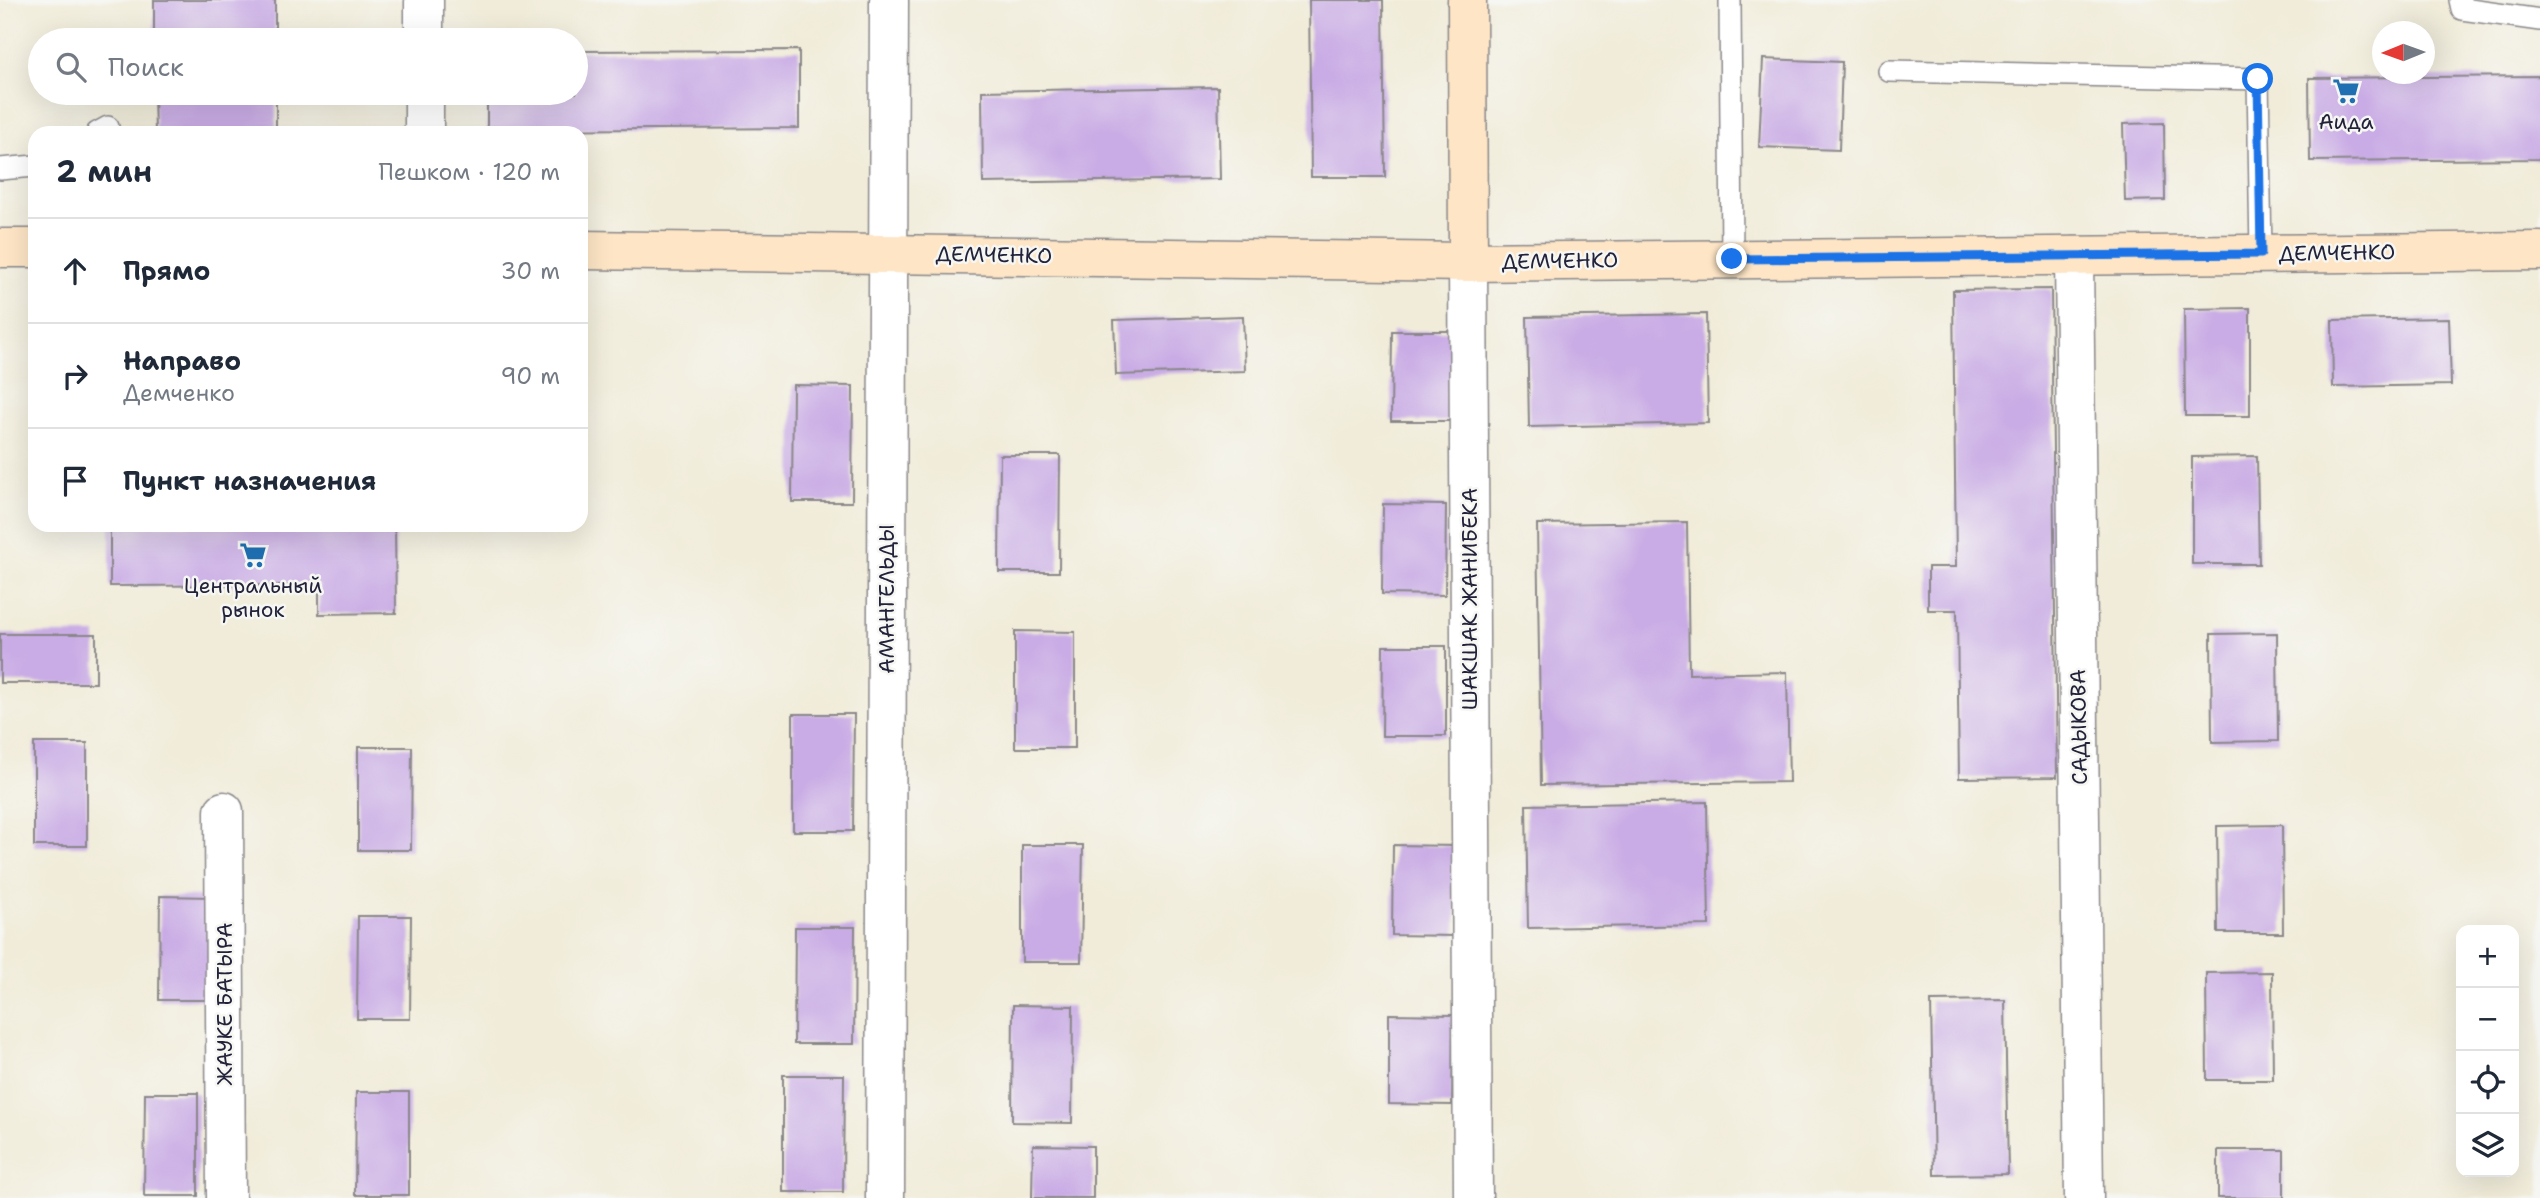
<!DOCTYPE html>
<html lang="ru">
<meta charset="utf-8">
<style>
:root{--surface:#fff;--page:#f2f2f3;--text:#1f2937;--muted:#747a83;--line:#e0e1e3}
body{margin:0;font-family:"Shantell Sans",sans-serif;background:var(--page);color:var(--text)}
.controls{position:absolute;right:21px;bottom:21px;display:grid;overflow:hidden;border-radius:14px;box-shadow:0 7px 28px #0002}
.controls button{width:63px;height:63px;display:grid;place-items:center;padding:0;border:0;border-bottom:2px solid var(--line);background:var(--surface);color:var(--text);font:35px sans-serif}
.compass{position:absolute;left:2372px;top:21px;width:63px;height:63px;border-radius:50%;background:var(--surface);box-shadow:0 7px 28px #0002;rotate:269deg}
.stop{position:absolute;width:21px;height:21px;margin:-16px;border:5px solid #1a73e8;border-radius:50%;background:#fff}
.stop.end{background:#1a73e8;border-color:#fff;box-shadow:0 2px 7px #0008}
.list{margin:0;padding:0;list-style:none}
h2{display:flex;justify-content:space-between;align-items:center;height:91px;margin:0;padding:0 28px;font-size:30px}
h2 small{font-size:23px;font-weight:400;color:var(--muted)}
.list li{display:grid;grid-template-columns:46px 1fr auto;gap:21px;align-items:center;box-sizing:border-box;height:105px;padding:0 28px;border-top:2px solid var(--line)}
.list b{display:block;font-size:26px;white-space:nowrap}
.list p{margin:0;font-size:23px;white-space:nowrap;color:var(--muted)}
.list em{font-size:23px;font-style:normal;color:var(--muted)}
.icon{flex:none;width:38px;height:38px;fill:none;stroke:currentColor;stroke-width:2;stroke-linecap:round;stroke-linejoin:round}
.map{position:relative;flex:none;width:2540px;height:1198px;overflow:hidden}
.search{position:absolute;background:var(--surface);box-shadow:0 7px 28px #0002;left:28px;top:28px;width:560px;height:77px;display:flex;align-items:center;gap:18px;box-sizing:border-box;padding:0 24px;border-radius:38px;color:var(--muted);font-size:26px}
.panel{position:absolute;background:var(--surface);box-shadow:0 7px 28px #0002;left:28px;top:126px;width:560px;height:406px;border-radius:21px}
.map>svg:first-child{display:block}
.building{fill:#c9ace5}
.lines{fill:none;stroke-linecap:round;stroke-linejoin:round}
.lane-casing{stroke:#8a878a;stroke-width:24}
.street-casing{stroke:#8a878a;stroke-width:41}
.secondary-casing{stroke:#8a878a;stroke-width:41}
.lane{stroke:#fff;stroke-width:21}
.street{stroke:#fff;stroke-width:38}
.secondary{stroke:#fde5c5;stroke-width:38}
.route{stroke:#1a73e8;stroke-width:9}
.labels{text-anchor:middle;dominant-baseline:central;stroke-width:5;stroke-linejoin:round;paint-order:stroke}
.poi-label{font-size:21px;fill:#22223b;stroke:#f6f6f2}
.street-label{font-size:21px;fill:#22223b;stroke:#f6f6f2}
</style>
<div class="map">
<svg width="2540" height="1198" viewBox="0 0 2540 1198">
<rect width="100%" height="100%" fill="#f6f6f2"/>
<filter id="ink" filterUnits="userSpaceOnUse"><feTurbulence type="fractalNoise" baseFrequency=".0143" numOctaves="2"/><feDisplacementMap in="SourceGraphic" scale="14" xChannelSelector="R" yChannelSelector="G"/><feConvolveMatrix kernelMatrix="1 2 1 2 8 2 1 2 1" color-interpolation-filters="sRGB"/></filter>
<filter id="wash" filterUnits="userSpaceOnUse"><feTurbulence type="fractalNoise" baseFrequency=".00686" numOctaves="4" result="noise"/><feDisplacementMap in="SourceGraphic" scale="28" xChannelSelector="R" yChannelSelector="G"/><feGaussianBlur stdDeviation="1.57" result="paint"/><feColorMatrix in="noise" values="0 0 0 0 0 0 0 0 0 0 0 0 0 0 0 0 0 1.4 0 .05"/><feComposite in="paint" operator="in"/></filter>
<g filter="url(#wash)">
<rect width="100%" height="100%" fill="#f1ecd9"/>
<g id="blocks">
<path class="building" d="M154,0H275V40H154Z
M1309,0H1383L1385,177H1311Z
M799,50V128L487,130V93H576V51Z
M1763,59L1842,62L1839,150L1759,147Z
M2540,76V159L2310,161L2309,78Z
M1218,87L1220,179L983,183L982,91Z
M154,93H276V133H155Z
M2164,123L2165,200L2125,201L2123,124Z
M2051,289L2057,777L1959,778L1957,610H1928V567H1956L1953,290Z
M2250,308V416H2185L2184,309Z
M1706,314L1708,423L1529,427L1527,317Z
M1243,316L1245,371L1116,375L1114,320Z
M2449,318L2451,385L2333,387L2332,320Z
M1392,331H1456L1455,421H1391Z
M793,385L853,386L852,502H792Z
M1000,455H1060L1059,572H999Z
M2257,456L2259,564H2192V457Z
M1383,504L1446,505L1445,595L1382,594Z
M1687,522L1689,674L1787,672L1789,782L1541,785L1537,524Z
M110,525H395L396,613L319,614V585L110,586Z
M1015,631L1075,632V748H1015Z
M2277,633L2278,741L2212,742L2211,634Z
M0,634H96V683H0Z
M1383,646H1446V736H1382Z
M793,714H854L853,831H793Z
M34,743H87V846H34Z
M358,747H412L411,850H358Z
M1707,802L1709,925L1528,928L1526,805Z
M2282,825L2283,933H2218L2217,826Z
M1022,845H1083L1081,962H1022Z
M1393,845L1457,846L1456,936L1392,935Z
M160,896L213,897V1000H159Z
M358,916H411L410,1019H357Z
M795,927H855L854,1044H794Z
M2272,972L2273,1080H2207L2206,973Z
M2005,1000L2008,1174L1934,1175L1931,1001Z
M1013,1005L1073,1006L1072,1123L1012,1122Z
M1389,1014L1453,1015L1452,1105L1389,1104Z
M783,1075H844L843,1192H783Z
M356,1092H409V1195H355Z
M145,1093H198V1196H144Z
M1033,1145L1093,1146V1198H1032Z
M2218,1150H2284V1198H2218Z"/>
</g>
</g>
<g filter="url(#ink)">
<use href="#blocks" fill-opacity="0" stroke="#8a878a" stroke-width="2"/>
<g class="lines">
<defs>
<path id="lane" d="M1730,0L1732,259
M2460,0L2462,9L2540,20
M1889,71L2258,79L2261,254
M97,133L108,127
M0,169L35,166"/>
<path id="street" d="M424,40V0
M424,133V93
M2074,256L2084,1198
M1468,262L1473,1198
M224,811L226,1198
M885,1198L889,0"/>
<path id="secondary" d="M1467,0L1468,262
M0,248H35
M581,250L1468,262L2540,251"/>
</defs>
<use href="#lane" class="lane-casing"/>
<use href="#street" class="street-casing"/>
<use href="#secondary" class="secondary-casing"/>
<use href="#lane" class="lane"/>
<use href="#street" class="street"/>
<use href="#secondary" class="secondary"/>
</g>
</g>
<g class="lines" filter="url(#ink)">
<path class="route" d="M1732,259L2261,254L2258,79"/>
</g>
<defs>
<symbol id="supermarket-bare" viewBox="-9 -9 18 18"><path d="M-6-5.5h2.5l.6 2H6L4.5 2H-2.5L-4.4-4H-6ZM-1.5 3.2a1.3 1.3 0 1 0 .1 0ZM3 3.2a1.3 1.3 0 1 0 .1 0Z" fill="#1f6fb2" stroke="#f6f6f2" stroke-width="2.5" paint-order="stroke"/></symbol>
</defs>
<g fill-rule="evenodd">
<use href="#supermarket-bare" x="2327" y="72" width="38" height="38"/>
<use href="#supermarket-bare" x="234" y="536" width="38" height="38"/>
</g>
<g class="labels">
<g class="poi-label">
<text x="2346" y="122">Аида</text>
<text x="253" y="586">Центральный<tspan x="253" dy="24">рынок</tspan></text>
</g>
<g class="street-label">
<text transform="translate(2337 253) rotate(-1)">ДЕМЧЕНКО</text>
<text transform="translate(994 255) rotate(1)">ДЕМЧЕНКО</text>
<text transform="translate(1560 261) rotate(-1)">ДЕМЧЕНКО</text>
<text transform="translate(887 599) rotate(-90)">АМАНГЕЛЬДЫ</text>
<text transform="translate(1470 599) rotate(-90)">ШАКШАК ЖАНИБЕКА</text>
<text transform="translate(2079 727) rotate(-91)">САДЫКОВА</text>
<text transform="translate(225 1004) rotate(-90)">ЖАУКЕ БАТЫРА</text>
</g>
</g>
</svg>
<div class="controls">
<button>+</button>
<button>−</button>
<button><svg class="icon" aria-label="locate" viewBox="0 0 24 24"><circle cx="12" cy="12" r="6"/><path d="M12 2v4M12 18v4M2 12h4M18 12h4"/></svg></button>
<button><svg class="icon" aria-label="layers" viewBox="0 0 24 24"><path d="M12 4l9 5-9 5-9-5zM3 14l9 5 9-5"/></svg></button>
</div>
<svg class="compass" viewBox="-18 -18 36 36"><path d="M0-13l5 13h-10z" fill="#e53935"/><path d="M0 13l5-13h-10z" fill="#747a83"/></svg>
<div class="stop" style="left:2258px;top:79px"></div>
<div class="stop end" style="left:1732px;top:259px"></div>
<div class="search"><svg class="icon" aria-label="search" viewBox="0 0 24 24"><circle cx="10" cy="10" r="6"/><path d="M15 15l6 6"/></svg>Поиск</div>
<section class="panel">
<h2>2 мин<small>Пешком · 120 m</small></h2>
<ul class="list">
<li><svg class="icon" aria-label="ahead" viewBox="0 0 24 24"><path d="M12 20V5M6 11l6-6 6 6"/></svg><div><b>Прямо</b></div><em>30 m</em></li>
<li><svg class="icon" aria-label="right" viewBox="0 0 24 24"><path d="M7 20v-9h11M14 6l5 5-5 5"/></svg><div><b>Направо</b><p>Демченко</p></div><em>90 m</em></li>
<li><svg class="icon" aria-label="arrive" viewBox="0 0 24 24"><path d="M6 21V4h12l-3 4 3 4H6"/></svg><div><b>Пункт назначения</b></div></li>
</ul>
</section>
</div>
